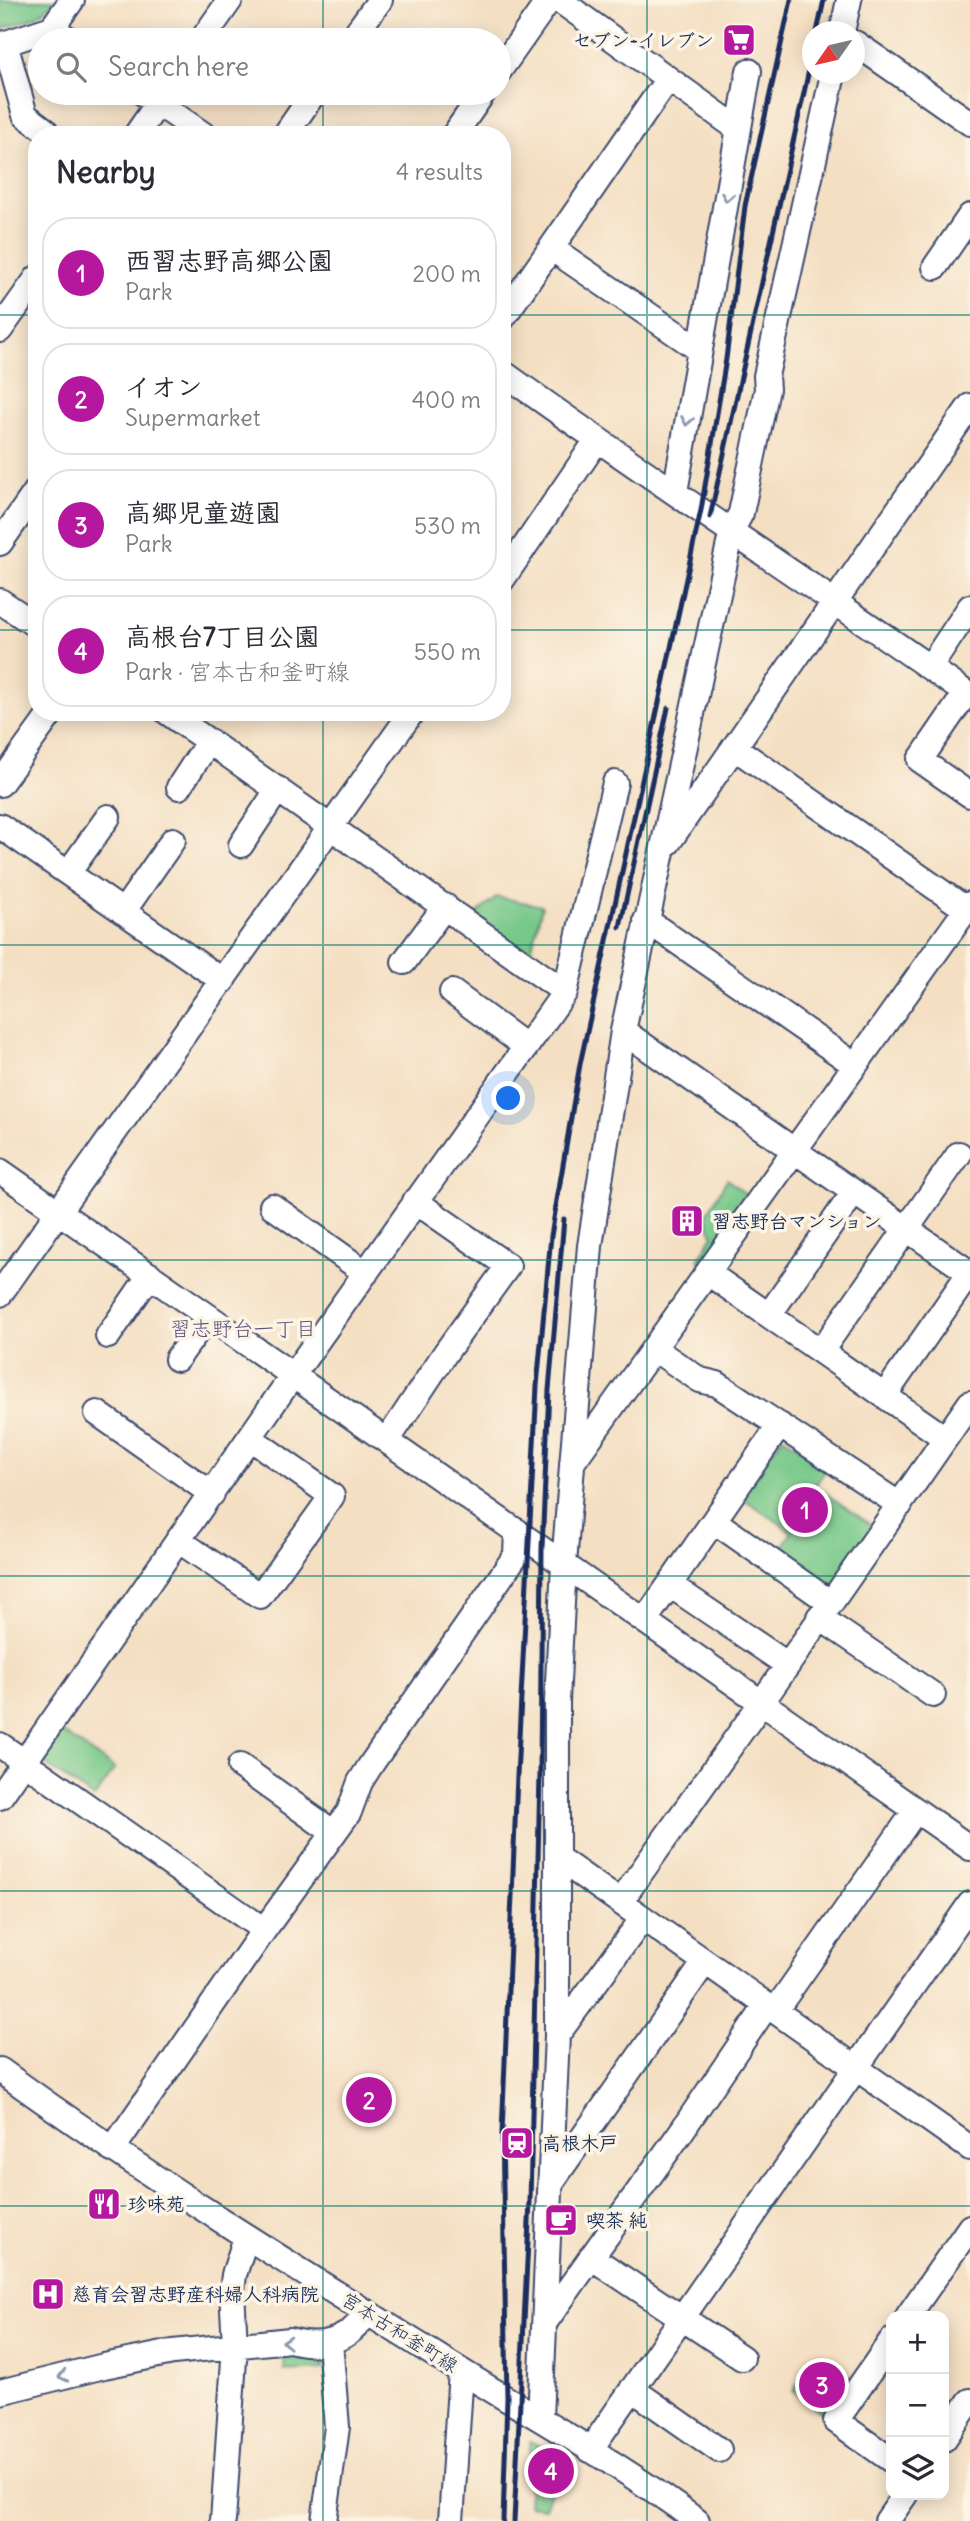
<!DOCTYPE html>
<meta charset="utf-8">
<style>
:root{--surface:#fff;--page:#f7f7f7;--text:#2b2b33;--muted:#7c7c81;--line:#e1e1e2;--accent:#b5179e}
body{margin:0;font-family:Delius,"Klee One",sans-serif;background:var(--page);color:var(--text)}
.controls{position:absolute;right:21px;bottom:21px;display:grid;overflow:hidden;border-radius:14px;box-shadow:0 4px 18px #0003}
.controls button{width:63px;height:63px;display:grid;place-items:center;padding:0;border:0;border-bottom:2px solid var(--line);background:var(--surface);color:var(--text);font:35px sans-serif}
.compass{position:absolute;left:802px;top:21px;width:63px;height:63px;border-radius:50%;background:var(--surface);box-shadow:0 4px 18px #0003;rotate:236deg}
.you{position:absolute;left:509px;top:1099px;width:24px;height:24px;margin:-18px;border:5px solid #fff;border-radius:50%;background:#1a73e8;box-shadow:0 0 0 10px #1a73e833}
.badge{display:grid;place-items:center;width:46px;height:46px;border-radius:50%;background:var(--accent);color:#fff;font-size:23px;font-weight:700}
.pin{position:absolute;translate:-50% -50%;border:4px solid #fff;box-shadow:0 2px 7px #0006}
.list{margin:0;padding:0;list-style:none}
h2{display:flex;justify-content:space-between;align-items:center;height:91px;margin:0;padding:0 28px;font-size:30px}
h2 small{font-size:23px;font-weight:400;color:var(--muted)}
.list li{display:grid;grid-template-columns:46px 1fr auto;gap:21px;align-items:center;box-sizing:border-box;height:112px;margin:0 14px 14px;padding:0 14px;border:2px solid var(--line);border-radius:28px}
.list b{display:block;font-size:26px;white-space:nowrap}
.list p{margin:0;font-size:23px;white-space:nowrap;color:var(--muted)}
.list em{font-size:23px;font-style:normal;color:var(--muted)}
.icon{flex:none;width:38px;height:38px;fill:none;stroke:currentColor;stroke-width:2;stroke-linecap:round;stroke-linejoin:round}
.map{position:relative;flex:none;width:970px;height:2521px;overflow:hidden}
.search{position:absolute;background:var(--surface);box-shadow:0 4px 18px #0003;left:28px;top:28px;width:483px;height:77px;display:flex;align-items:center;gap:18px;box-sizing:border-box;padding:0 24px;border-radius:38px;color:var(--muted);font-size:26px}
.panel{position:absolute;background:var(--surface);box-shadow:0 4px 18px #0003;left:28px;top:126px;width:483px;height:595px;border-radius:28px}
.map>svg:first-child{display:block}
.green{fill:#77c889;stroke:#497c74;stroke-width:2}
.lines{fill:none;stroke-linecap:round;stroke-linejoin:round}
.minor-casing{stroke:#3c496d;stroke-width:28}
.minor{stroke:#fff;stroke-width:24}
.rail{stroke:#1b2f5e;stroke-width:5}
.oneway{stroke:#8d97ae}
.grid{fill:none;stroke:#0f766e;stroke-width:2;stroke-opacity:0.55}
.labels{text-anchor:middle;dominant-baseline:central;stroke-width:7;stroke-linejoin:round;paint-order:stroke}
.poi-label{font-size:19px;font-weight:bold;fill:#1b2f5e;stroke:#fcf5e5;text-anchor:start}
.street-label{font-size:19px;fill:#1b2f5e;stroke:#fcf5e5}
.neighbourhood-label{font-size:21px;fill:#5e5481;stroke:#fcf5e5}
</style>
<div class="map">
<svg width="970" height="2521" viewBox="0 0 970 2521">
<rect width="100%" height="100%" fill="#fcf5e5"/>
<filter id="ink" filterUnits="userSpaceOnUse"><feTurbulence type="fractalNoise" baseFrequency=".0143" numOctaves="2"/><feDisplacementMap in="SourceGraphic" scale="14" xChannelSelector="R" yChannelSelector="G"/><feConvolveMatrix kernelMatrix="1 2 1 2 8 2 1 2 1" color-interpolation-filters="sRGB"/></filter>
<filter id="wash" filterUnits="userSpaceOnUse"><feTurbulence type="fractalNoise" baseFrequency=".00686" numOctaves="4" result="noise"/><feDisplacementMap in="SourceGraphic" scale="28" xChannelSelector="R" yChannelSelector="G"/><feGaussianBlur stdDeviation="1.57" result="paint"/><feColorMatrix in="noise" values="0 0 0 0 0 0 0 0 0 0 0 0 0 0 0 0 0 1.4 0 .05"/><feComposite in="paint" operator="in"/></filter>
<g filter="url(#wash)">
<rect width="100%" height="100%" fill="#f4dfc3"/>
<path class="green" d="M0,0H54C41,19 21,22 0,29Z
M497,897L542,906L530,955L474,916Z
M727,1179L753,1200L708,1266L698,1260L713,1235L706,1216Z
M783,1437L828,1466L815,1486L874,1527L833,1590L775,1557L792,1532L737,1494Z
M62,1732L115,1769L94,1798L46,1765L47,1754Z
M285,2350L322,2353L324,2369L284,2371Z
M819,2355L851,2378L824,2414L793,2391Z
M530,2441L575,2465L573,2478L552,2490L545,2507L528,2505Z"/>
</g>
<g filter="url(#ink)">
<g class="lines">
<defs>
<path id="minor" d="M559,0L738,129
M52,28L70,40
M842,32L849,0
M202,40L230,0
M351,40L380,0
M5,43L25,115L45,130
M855,43L970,123
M0,45L52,28L72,0
M499,71L549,0
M143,93L204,135
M136,135L165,93
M285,135L314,93
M454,135L483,93
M551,248L700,350
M935,267L970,216
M502,319L668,79
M0,330L37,278
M502,372C656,483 815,586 970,696
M675,492L749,71
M0,543L37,490
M502,580L597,440
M0,601L37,626
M930,667L970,607
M966,693L920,760L970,795
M735,748L966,909
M0,784L52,712
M179,787L209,741
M0,826L223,981
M668,843L970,406
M241,845L278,789
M68,873L108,817
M123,912L173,840
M646,920L855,1065
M404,962L445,906
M452,992L525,1046
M565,992L615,783
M623,1031L970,1273
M0,1171L970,1848
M272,1206L366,1273
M708,1273L945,1438
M0,1294L412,712
M769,1315L854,1192
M108,1336L150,1275
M654,1349L700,1380L717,1384L900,1505
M821,1351L959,1154
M177,1359L208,1316
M885,1395L970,1272
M97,1413L212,1494
M387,1441L446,1352L508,1266L415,1201
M572,1463L970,904
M714,1521L831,1603
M178,1540L260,1596L332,1496L250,1438
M670,1585L788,1665
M819,1617L933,1695
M645,1620L780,1425
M0,1745L264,1930
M240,1766L334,1833
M0,1797L293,1375L565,992L167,712
M559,1859L970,2148
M620,1902L762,1702L970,1403
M775,2011L916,1810
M557,2035L643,1918
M0,2070C149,2178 305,2274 461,2371C540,2420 622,2465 697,2521
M112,2150L264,1930L349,1812L360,1782L372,1763L516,1555L517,1531
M551,2183L705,1962
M591,2257L742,2358
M908,2316L970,2227
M545,2322L681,2132L767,2005
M891,2341L836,2421L891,2460
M632,2389L719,2450
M0,2392L104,2366L173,2352L290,2340C322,2349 350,2341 367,2312
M540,2418L557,2035V1701L564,1564L590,1246L623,1031L732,530L741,513L767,389L766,376L833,74
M944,2439L970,2401
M590,2450L970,1904
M223,2521L235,2345L232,2291L234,2275L246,2237
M324,2521L337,2427L330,2342
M451,2521L461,2371
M887,2521L905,2495"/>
</defs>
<use href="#minor" class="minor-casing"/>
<use href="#minor" class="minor"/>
<path class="rail" d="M817,32L824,0
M710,517L813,52
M620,927L668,708
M503,2521L507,2398L502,2133L517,1776L537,1386L551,1236L580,1064L701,510L726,359L745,206L791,0
M514,2521L530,2202L540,1774L542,1548L549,1390L564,1219"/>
</g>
<defs><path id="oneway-chevron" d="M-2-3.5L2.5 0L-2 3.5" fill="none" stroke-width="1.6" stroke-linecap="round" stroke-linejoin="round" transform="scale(1.75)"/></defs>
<g class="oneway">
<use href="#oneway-chevron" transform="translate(727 197) rotate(100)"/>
<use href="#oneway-chevron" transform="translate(687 421) rotate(100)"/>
<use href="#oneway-chevron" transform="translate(287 2342) rotate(-177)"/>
<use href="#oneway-chevron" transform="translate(63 2376) rotate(166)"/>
</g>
</g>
<path class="grid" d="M323,0V40M647,0V2521M323,93V135M0,315H37M502,315H970M0,630H37M502,630H970M323,712V2521M0,945H970M0,1260H970M0,1576H970M0,1891H970M0,2206H970"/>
<defs>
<symbol id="supermarket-square" viewBox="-11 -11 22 22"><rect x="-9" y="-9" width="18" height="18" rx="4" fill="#b5179e" stroke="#fcf5e5"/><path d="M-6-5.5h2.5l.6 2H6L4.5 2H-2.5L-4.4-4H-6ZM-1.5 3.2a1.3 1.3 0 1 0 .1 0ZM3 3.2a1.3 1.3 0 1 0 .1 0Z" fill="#fff"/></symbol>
<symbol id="building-square" viewBox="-11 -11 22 22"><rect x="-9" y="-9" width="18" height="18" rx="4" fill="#b5179e" stroke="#fcf5e5"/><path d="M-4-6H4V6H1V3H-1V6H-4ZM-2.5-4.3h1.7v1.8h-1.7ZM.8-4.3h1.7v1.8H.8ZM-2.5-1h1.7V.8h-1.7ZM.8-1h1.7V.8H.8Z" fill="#fff"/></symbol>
<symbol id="station-square" viewBox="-11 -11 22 22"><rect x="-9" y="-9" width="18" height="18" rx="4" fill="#b5179e" stroke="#fcf5e5"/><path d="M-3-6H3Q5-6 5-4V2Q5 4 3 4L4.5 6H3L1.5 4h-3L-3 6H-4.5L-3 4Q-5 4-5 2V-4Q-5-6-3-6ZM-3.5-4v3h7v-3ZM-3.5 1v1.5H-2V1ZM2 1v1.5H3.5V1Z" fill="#fff"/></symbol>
<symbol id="restaurant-square" viewBox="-11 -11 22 22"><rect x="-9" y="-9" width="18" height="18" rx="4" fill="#b5179e" stroke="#fcf5e5"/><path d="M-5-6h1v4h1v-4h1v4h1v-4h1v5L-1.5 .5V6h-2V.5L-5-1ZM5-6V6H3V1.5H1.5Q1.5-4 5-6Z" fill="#fff"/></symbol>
<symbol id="cafe-square" viewBox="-11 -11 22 22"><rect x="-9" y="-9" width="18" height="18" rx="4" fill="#b5179e" stroke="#fcf5e5"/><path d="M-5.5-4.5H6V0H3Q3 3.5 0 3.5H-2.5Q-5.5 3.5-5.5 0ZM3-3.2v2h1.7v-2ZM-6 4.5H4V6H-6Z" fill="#fff"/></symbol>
<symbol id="hospital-square" viewBox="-11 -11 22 22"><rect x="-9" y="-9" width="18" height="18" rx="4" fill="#b5179e" stroke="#fcf5e5"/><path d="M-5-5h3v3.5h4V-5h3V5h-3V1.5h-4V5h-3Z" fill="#fff"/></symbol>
</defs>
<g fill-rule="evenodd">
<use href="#supermarket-square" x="720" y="21" width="38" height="38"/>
<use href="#building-square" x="668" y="1202" width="38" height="38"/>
<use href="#station-square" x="498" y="2124" width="38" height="38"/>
<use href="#restaurant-square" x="85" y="2185" width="38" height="38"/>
<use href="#cafe-square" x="542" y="2201" width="38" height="38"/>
<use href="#hospital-square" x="29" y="2275" width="38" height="38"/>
</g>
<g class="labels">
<g class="poi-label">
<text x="714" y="40" text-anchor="end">セブン-イレブン</text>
<text x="712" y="1221">習志野台マンション</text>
<text x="542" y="2143">高根木戸</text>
<text x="128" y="2204">珍味苑</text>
<text x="586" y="2220">喫茶 純</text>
<text x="72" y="2294">慈育会習志野産科婦人科病院</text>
</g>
<g class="street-label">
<text transform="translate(400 2332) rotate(32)">宮本古和釜町線</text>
</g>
<g class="neighbourhood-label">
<text x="243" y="1328">習志野台一丁目</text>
</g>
</g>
</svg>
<div class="controls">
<button>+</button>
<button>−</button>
<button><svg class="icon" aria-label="layers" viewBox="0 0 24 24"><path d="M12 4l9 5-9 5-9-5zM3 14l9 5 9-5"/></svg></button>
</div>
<svg class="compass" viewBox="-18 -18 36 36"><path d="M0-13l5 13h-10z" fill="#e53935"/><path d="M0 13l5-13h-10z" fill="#7c7c81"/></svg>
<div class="you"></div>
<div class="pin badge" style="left:805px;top:1510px">1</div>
<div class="pin badge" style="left:369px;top:2100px">2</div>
<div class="pin badge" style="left:822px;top:2385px">3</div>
<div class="pin badge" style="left:551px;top:2471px">4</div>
<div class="search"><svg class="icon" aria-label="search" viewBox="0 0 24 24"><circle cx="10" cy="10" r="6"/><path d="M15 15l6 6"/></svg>Search here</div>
<section class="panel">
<h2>Nearby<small>4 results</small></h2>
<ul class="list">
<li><span class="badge">1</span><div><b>西習志野高郷公園</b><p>Park</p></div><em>200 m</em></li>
<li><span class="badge">2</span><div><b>イオン</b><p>Supermarket</p></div><em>400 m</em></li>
<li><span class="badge">3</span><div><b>高郷児童遊園</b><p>Park</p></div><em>530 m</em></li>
<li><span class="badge">4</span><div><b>高根台7丁目公園</b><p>Park · 宮本古和釜町線</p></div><em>550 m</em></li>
</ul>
</section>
</div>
